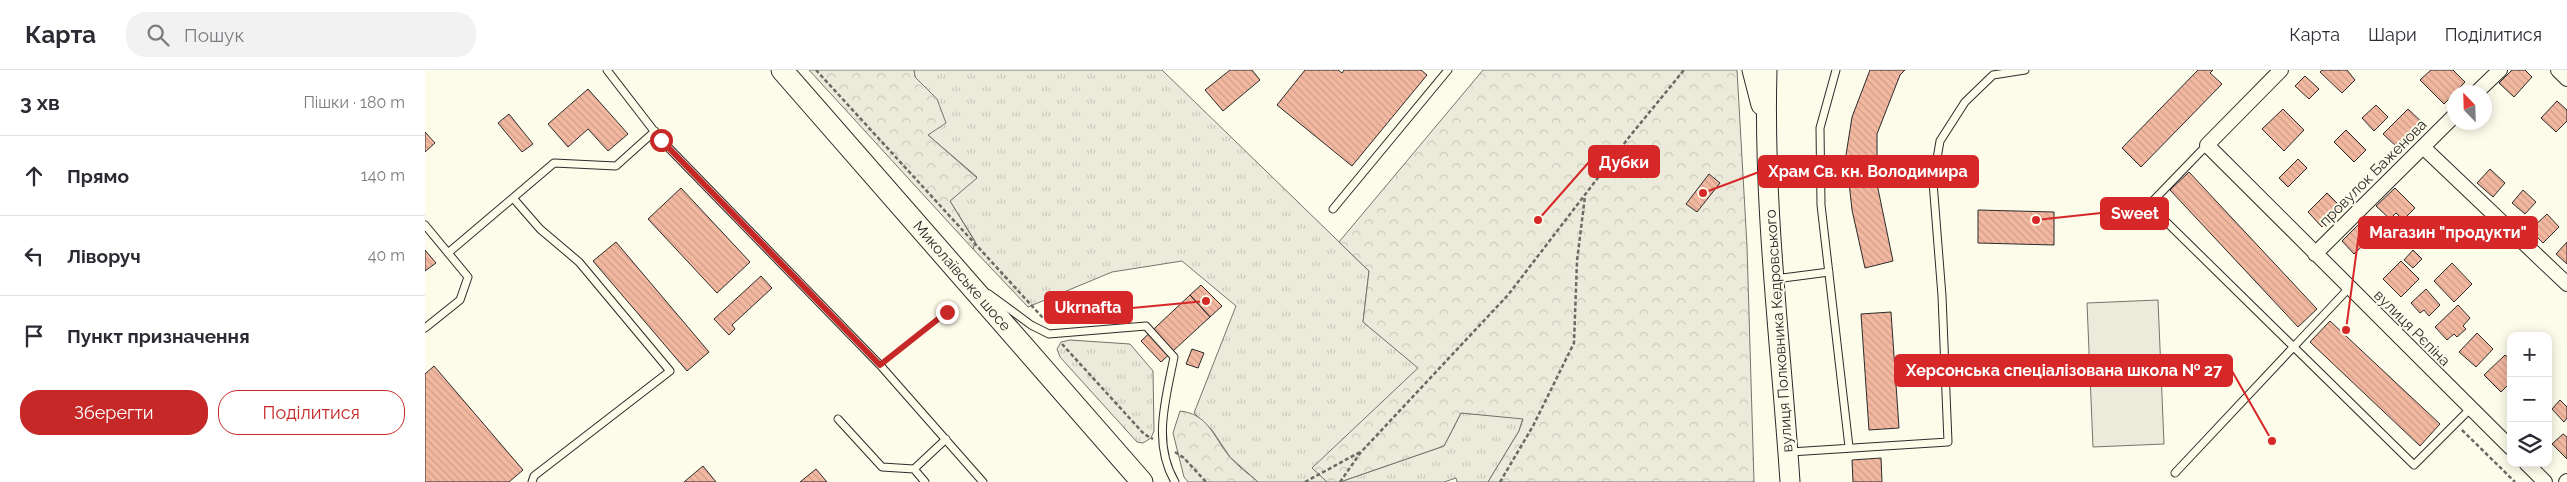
<!DOCTYPE html>
<html lang="uk">
<meta charset="utf-8">
<style>
:root{--surface:#fff;--page:#f2f2f3;--text:#2b2b33;--muted:#7c7c81;--line:#e1e1e2;--accent:#c62828}
body{margin:0;font-family:Raleway,sans-serif;background:var(--page);color:var(--text)}
.controls{position:absolute;right:15px;bottom:15px;display:grid;overflow:hidden;border-radius:10px;box-shadow:0 2px 12px #0003}
.controls button{width:45px;height:45px;display:grid;place-items:center;padding:0;border:0;border-bottom:1px solid var(--line);background:var(--surface);color:var(--text);font:25px sans-serif}
.compass{position:absolute;left:2022px;top:15px;width:45px;height:45px;border-radius:50%;background:var(--surface);box-shadow:0 2px 12px #0003;rotate:337deg}
.stop{position:absolute;width:15px;height:15px;margin:-11px;border:4px solid #c62828;border-radius:50%;background:#fff}
.stop.end{background:#c62828;border-color:#fff;box-shadow:0 1px 5px #0008}
.list{margin:0;padding:0;list-style:none}
h2{display:flex;justify-content:space-between;align-items:center;height:65px;margin:0;padding:0 20px;font-size:21px}
h2 small{font-size:16px;font-weight:400;color:var(--muted)}
.list li{display:grid;grid-template-columns:32px 1fr auto;gap:15px;align-items:center;box-sizing:border-box;height:80px;padding:0 20px;border-top:1px solid var(--line)}
.list b{display:block;font-size:19px;white-space:nowrap}
.list em{font-size:16px;font-style:normal;color:var(--muted)}
.actions{display:flex;gap:10px;padding:15px 20px}
.actions a{flex:1;padding:11px 0;border:1px solid var(--accent);border-radius:20px;text-align:center;font-size:18px;color:var(--accent)}
.actions .main{background:var(--accent);color:#fff}
.icon{flex:none;width:28px;height:28px;fill:none;stroke:currentColor;stroke-width:2;stroke-linecap:round;stroke-linejoin:round}
.map{position:relative;flex:none;width:2142px;height:412px;overflow:hidden}
header{display:flex;align-items:center;gap:30px;box-sizing:border-box;height:70px;padding:0 25px;background:var(--surface);border-bottom:1px solid var(--line)}
header strong{font-size:24px}
nav{display:flex;gap:28px;margin-inline-start:auto;font-size:18px}
.search{width:350px;height:45px;background:var(--page);display:flex;align-items:center;gap:12px;box-sizing:border-box;padding:0 18px;border-radius:20px;color:var(--muted);font-size:19px}
main{display:flex}
aside{flex:1;background:var(--surface)}
.map>svg:first-child{display:block}
.grass{fill:url(#grass-tufts);stroke:#74746e}
.forest{fill:url(#forest-crowns);stroke:#74746e}
.garden{fill:#ecebdb;stroke:#74746e}
.building{fill:url(#building-back-hatch);stroke:#2b2b2b}
.lines{fill:none;stroke-linecap:round;stroke-linejoin:round}
.lane-casing{stroke:#2b2b2b;stroke-width:9}
.street-casing{stroke:#2b2b2b;stroke-width:16}
.secondary-casing{stroke:#2b2b2b;stroke-width:21}
.primary-casing{stroke:#2b2b2b;stroke-width:23}
.path{stroke:#6a6964;stroke-width:2.5;stroke-dasharray:4 2.5;stroke-linecap:butt}
.lane{stroke:#fdfbea;stroke-width:7}
.street{stroke:#fdfbea;stroke-width:14}
.secondary{stroke:#fdfbea;stroke-width:19}
.primary{stroke:#fdfbea;stroke-width:21}
.route{stroke:#c62828;stroke-width:6}
.labels{text-anchor:middle;dominant-baseline:central;stroke-width:4;stroke-linejoin:round;paint-order:stroke}
.street-label{font-size:15px;fill:#2b2b2b;stroke:#fdfbea}
.leader{fill:none;stroke:#d62828;stroke-width:2}
.callout-dot{fill:#d62828;stroke:#fdfbea;stroke-width:2}
.callout{fill:#d62828;stroke:#d62828;stroke-width:2}
.callout-label{font-size:16px;text-anchor:middle;font-weight:bold;fill:#fff}
</style>
<header>
<strong>Карта</strong>
<div class="search"><svg class="icon" aria-label="search" viewBox="0 0 24 24"><circle cx="10" cy="10" r="6"/><path d="M15 15l6 6"/></svg>Пошук</div>
<nav><a>Карта</a><a>Шари</a><a>Поділитися</a></nav>
</header>
<main>
<aside>
<h2>3 хв<small>Пішки · 180 m</small></h2>
<ul class="list">
<li><svg class="icon" aria-label="ahead" viewBox="0 0 24 24"><path d="M12 20V5M6 11l6-6 6 6"/></svg><div><b>Прямо</b></div><em>140 m</em></li>
<li><svg class="icon" aria-label="left" viewBox="0 0 24 24"><path d="M17 20v-9H6M10 6l-5 5 5 5"/></svg><div><b>Ліворуч</b></div><em>40 m</em></li>
<li><svg class="icon" aria-label="arrive" viewBox="0 0 24 24"><path d="M6 21V4h12l-3 4 3 4H6"/></svg><div><b>Пункт призначення</b></div></li>
</ul>
<div class="actions"><a class="main">Зберегти</a><a>Поділитися</a></div>
</aside>
<div class="map">
<svg width="2142" height="412" viewBox="0 0 2142 412">
<defs>
<pattern id="grass-tufts" width="24" height="20" patternUnits="userSpaceOnUse" patternTransform="scale(1.25)"><rect width="24" height="20" fill="#ecebdb"/><path d="M3 7l-1-3M5 7V3M7 7l1-3M15 17l-1-3M17 17v-4M19 17l1-3" fill="none" stroke="#cbcabc"/></pattern>
<pattern id="forest-crowns" width="20" height="18" patternUnits="userSpaceOnUse" patternTransform="scale(1.25)"><rect width="20" height="18" fill="#ecebdb"/><path d="M2 6a3 3 0 1 1 6 0M12 15a3 3 0 1 1 6 0" fill="none" stroke="#cbcabc"/></pattern>
<pattern id="building-back-hatch" width="6" height="6" patternUnits="userSpaceOnUse" patternTransform="scale(1.25)"><rect width="6" height="6" fill="#f2b8a0"/><path d="M-1 5l2 2M0 0l6 6M5-1l2 2" fill="none" stroke="#d09e8a"/></pattern>
</defs>
<rect width="100%" height="100%" fill="#fdfbea"/>
<path class="grass" d="M489,0H737L944,201L938,252L994,298L888,398L902,412H833L805,387L787,360L769,343L811,236L757,191L687,202L603,237L548,179L550,171L525,131L552,107L503,65L512,29L490,7Z
M645,270L705,274L728,301L729,361L726,368L718,373L712,372L635,287L632,279L636,272Z
M1036,343L1098,348L1094,361L1063,412H1032L1031,408L1019,412H915L1019,376Z"/>
<path class="forest" d="M384,0H489L490,7L512,29L521,53L503,65L552,108L525,131L550,172L548,179Z
M1058,0H1312L1322,176L1329,412H1063L1094,361L1098,349L1036,343L1019,376L915,412H902L887,398L993,298L938,252L944,201L914,172Z
M755,341C783,344 788,366 804,386C812,396 824,404 833,412H763L759,407L748,363Z"/>
<path class="garden" d="M1733,230L1739,374L1668,377L1662,233Z"/>
<path class="building" d="M805,0H827L835,10L798,41L780,20Z
M880,0H913L917,3L919,0H996L1002,5L927,96L852,35Z
M1445,0H1480L1475,5L1452,64V114L1468,191L1440,198L1427,140L1421,85L1427,47Z
M1773,0H1788L1785,3L1797,14L1716,97L1697,78Z
M1897,0H1922L1930,10L1917,23L1895,2Z
M2006,0H2028L2040,12L2019,34L1995,10Z
M2087,0H2100L2107,7L2089,27L2074,13Z
M1880,6L1894,19L1884,29L1870,16Z
M163,19L203,64L183,81L163,59L143,77L123,54Z
M2132,31L2142,40V51L2131,62L2116,48Z
M1951,35L1963,47L1949,61L1937,48Z
M1858,39L1879,60L1859,81L1837,59Z
M1983,39L2001,56L1981,76L1976,71L1971,76L1958,64Z
M84,44L108,74L97,82L73,53Z
M1921,60L1941,80L1929,92L1909,72Z
M0,62L10,73L0,82Z
M1873,89L1882,98L1863,117L1854,108Z
M2065,99L2080,113L2068,127L2052,113Z
M1764,102L1892,239L1873,257L1745,120Z
M1284,104L1295,113L1272,142L1261,134Z
M256,118L325,192L292,223L223,149Z
M1970,118L1990,138L1978,150L1971,143L1965,149L1951,136Z
M2098,120L2111,132L2100,144L2087,133Z
M1902,123L1917,138L1897,157L1883,142Z
M1553,140L1629,142V175L1553,173Z
M2122,144L2134,157L2118,173L2105,160Z
M1939,149L1952,162L1929,184L1917,171Z
M191,172L284,282L262,301L168,191Z
M2142,172V194L2131,184Z
M0,180L11,193L0,201Z
M1988,180L1997,189L1988,198L1979,190Z
M1976,191L1994,209L1976,227L1958,209Z
M2027,193L2047,214L2029,232L2009,211Z
M336,206L347,218L307,255L310,259L304,265L289,249Z
M776,215L797,236L785,247L765,225Z
M2001,219L2015,235L2004,246L1999,240L1995,243L1986,233Z
M765,225L785,247L736,292L716,271Z
M2033,235L2045,248L2038,256L2041,259L2032,267L2029,264L2022,270L2010,257Z
M1466,242L1474,358L1444,360L1436,244Z
M1905,251L2015,354L1995,376L1885,272Z
M2052,263L2068,279L2051,297L2034,282Z
M767,279L779,283L773,298L761,294Z
M2080,285L2086,290V312L2076,322L2059,305Z
M9,296L98,400L84,412H0V304Z
M2135,330L2142,337V348L2139,352L2127,339Z
M2138,364L2142,367V389L2127,374Z
M1456,388L1457,412H1428L1427,390Z
M278,396L291,412H259Z
M391,399L402,412H375Z"/>
<g class="lines">
<defs>
<path id="lane" d="M182,0L236,70L455,295L558,412
M1411,0L1395,58L1396,135L1424,377
M1782,75L1724,135L1989,395L2046,338
M88,128L115,159L154,192L245,301L109,406L107,412
M908,139L1023,0
M0,155L43,207L35,230L0,258
M23,183L129,93L191,96L230,61
M1350,209L1404,202
M564,224L606,255L624,264L721,256L749,287C741,328 727,373 750,412
M413,349L457,397L489,399
M1365,382L1523,372L1517,226L1508,112L1515,71L1540,32L1568,5L1600,0
M1750,403L1924,218
M500,412L489,399L521,369"/>
<path id="street" d="M1856,0L1782,75L2086,378
M2133,0L2142,9
M2052,22L2075,0
M1998,77L2142,214
M1890,184L2030,45
M2101,393L2120,412
M2141,412L2142,411"/>
<path id="secondary" d="M1327,0L1336,35
M1342,0C1338,138 1356,275 1365,412"/>
<path id="primary" d="M357,0L717,412"/>
</defs>
<use href="#lane" class="lane-casing"/>
<use href="#street" class="street-casing"/>
<use href="#secondary" class="secondary-casing"/>
<use href="#primary" class="primary-casing"/>
<path class="path" d="M391,0L618,248
M637,274L719,364L728,369
M462,289L522,242
M2037,360L2090,412
M750,382L759,388L781,412
M880,412L935,382
M915,412L936,382L1083,225L1205,66L1259,0
M1075,412L1108,356L1149,273L1152,191L1160,126"/>
<use href="#lane" class="lane"/>
<use href="#street" class="street"/>
<use href="#secondary" class="secondary"/>
<use href="#primary" class="primary"/>
</g>
<g class="lines">
<path class="route" d="M236,70L455,295L522,242"/>
</g>
<g class="labels">
<g class="street-label">
<text transform="translate(1948 103) rotate(-45)">провулок Баженова</text>
<text transform="translate(537 206) rotate(49)">Миколаївське шосе</text>
<text transform="translate(1987 258) rotate(45)">вулиця Рєпіна</text>
<text transform="translate(1354 261) rotate(-94)">вулиця Полковника Кедровського</text>
</g>
</g>
<path class="leader" d="M1113 150L1164 92M1278 123L1334 102M1611 150L1676 143M1921 260L1934 163M781 231L707 238M1847 371L1807 301"/>
<g class="callout-dot">
<circle cx="1113" cy="150" r="5"/>
<circle cx="1278" cy="123" r="5"/>
<circle cx="1611" cy="150" r="5"/>
<circle cx="1921" cy="260" r="5"/>
<circle cx="781" cy="231" r="5"/>
<circle cx="1847" cy="371" r="5"/>
</g>
<g class="callout">
<rect x="1164" y="76" width="70" height="31" rx="5"/>
<rect x="1334" y="86" width="219" height="31" rx="5"/>
<rect x="1676" y="128" width="67" height="31" rx="5"/>
<rect x="1934" y="147" width="178" height="31" rx="5"/>
<rect x="620" y="222" width="87" height="31" rx="5"/>
<rect x="1470" y="285" width="337" height="31" rx="5"/>
</g>
<g class="callout-label">
<text x="1199" y="98">Дубки</text>
<text x="1443" y="107">Храм Св. кн. Володимира</text>
<text x="1710" y="149">Sweet</text>
<text x="2023" y="168">Магазин "продукти"</text>
<text x="663" y="243">Ukrnafta</text>
<text x="1639" y="306">Херсонська спеціалізована школа № 27</text>
</g>
</svg>
<div class="controls">
<button>+</button>
<button>−</button>
<button><svg class="icon" aria-label="layers" viewBox="0 0 24 24"><path d="M12 4l9 5-9 5-9-5zM3 14l9 5 9-5"/></svg></button>
</div>
<svg class="compass" viewBox="-18 -18 36 36"><path d="M0-13l5 13h-10z" fill="#e53935"/><path d="M0 13l5-13h-10z" fill="#7c7c81"/></svg>
<div class="stop" style="left:236px;top:70px"></div>
<div class="stop end" style="left:522px;top:242px"></div>
</div>
</main>
